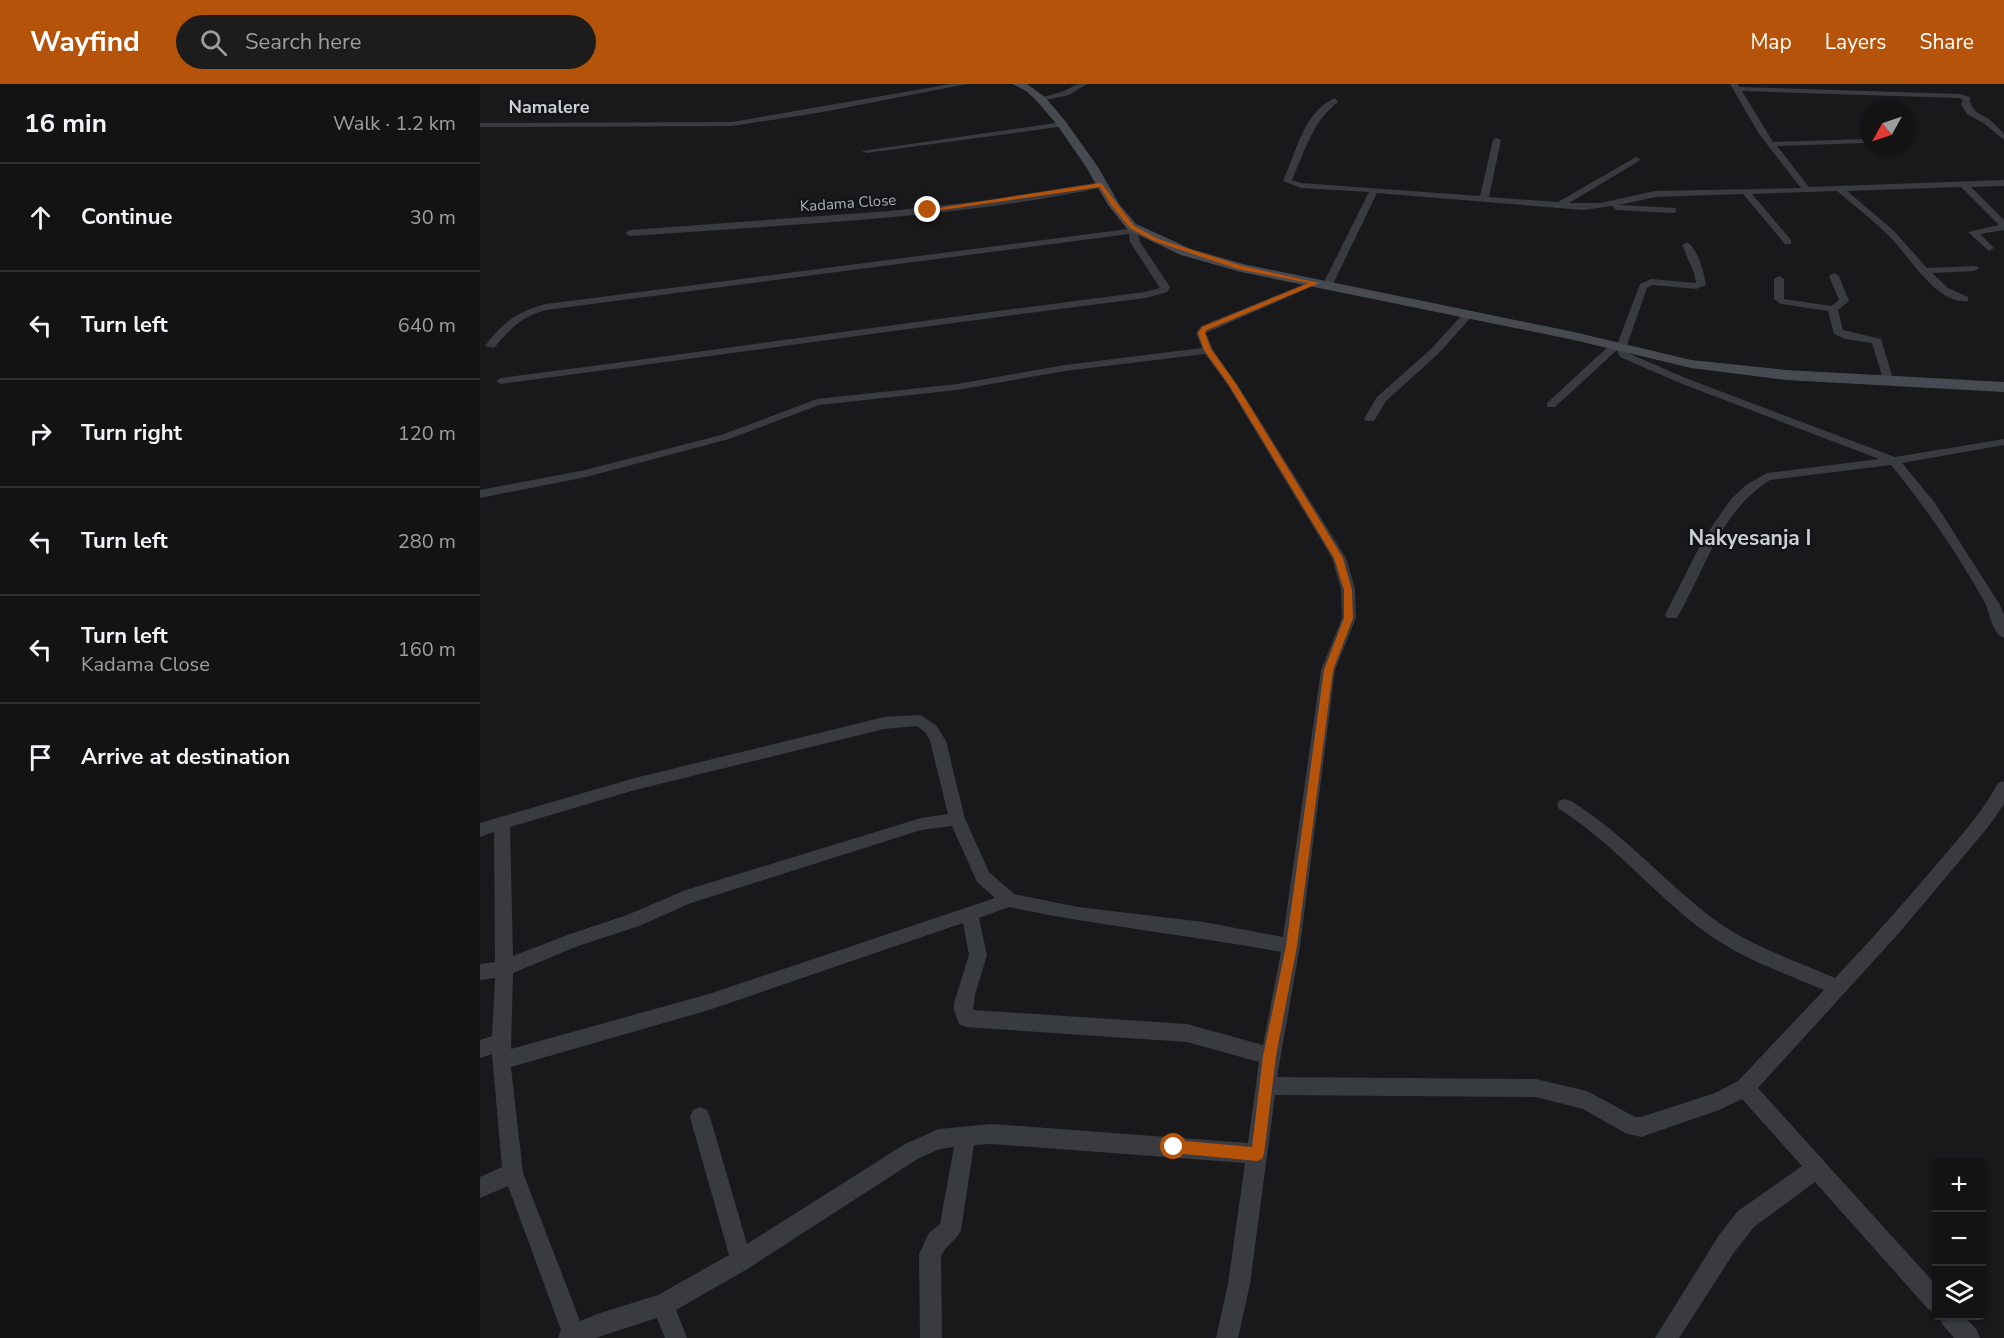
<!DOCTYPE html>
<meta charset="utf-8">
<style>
:root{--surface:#131314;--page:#1c1c1d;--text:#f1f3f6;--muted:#9d9ea0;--line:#323234;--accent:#b45309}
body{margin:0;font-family:"Nunito Sans",sans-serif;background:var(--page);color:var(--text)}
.controls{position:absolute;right:18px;bottom:18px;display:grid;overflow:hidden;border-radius:6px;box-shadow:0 2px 4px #0004}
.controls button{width:54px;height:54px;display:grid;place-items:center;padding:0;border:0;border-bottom:2px solid var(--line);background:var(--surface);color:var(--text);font:30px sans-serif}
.compass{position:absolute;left:1380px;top:18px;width:54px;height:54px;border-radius:50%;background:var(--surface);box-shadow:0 2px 4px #0004;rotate:230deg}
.stop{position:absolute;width:18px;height:18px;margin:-14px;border:4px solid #b45309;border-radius:50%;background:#fff}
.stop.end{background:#b45309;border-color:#fff;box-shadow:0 2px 6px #0008}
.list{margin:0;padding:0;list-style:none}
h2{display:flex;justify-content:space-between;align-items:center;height:78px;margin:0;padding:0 24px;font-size:26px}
h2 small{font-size:20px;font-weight:400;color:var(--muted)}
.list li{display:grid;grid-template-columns:39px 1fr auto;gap:18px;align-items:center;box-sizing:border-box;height:108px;padding:0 24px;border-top:2px solid var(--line)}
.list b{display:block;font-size:22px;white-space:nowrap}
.list p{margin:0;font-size:20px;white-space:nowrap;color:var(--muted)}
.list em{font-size:20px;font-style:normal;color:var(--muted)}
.icon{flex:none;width:33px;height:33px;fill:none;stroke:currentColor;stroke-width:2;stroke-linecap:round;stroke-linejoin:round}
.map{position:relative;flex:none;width:1524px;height:1254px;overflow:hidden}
header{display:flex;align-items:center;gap:36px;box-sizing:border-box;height:84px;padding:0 30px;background:var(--accent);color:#fff}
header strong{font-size:28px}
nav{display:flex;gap:33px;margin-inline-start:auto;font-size:21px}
.search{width:420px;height:54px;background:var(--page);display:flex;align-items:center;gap:15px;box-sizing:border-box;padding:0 21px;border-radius:33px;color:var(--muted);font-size:22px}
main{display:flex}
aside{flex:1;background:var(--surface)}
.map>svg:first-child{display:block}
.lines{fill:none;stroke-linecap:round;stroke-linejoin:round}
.street{fill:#3a3b41;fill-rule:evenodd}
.secondary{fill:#484a51;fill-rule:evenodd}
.route{fill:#b45309}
.labels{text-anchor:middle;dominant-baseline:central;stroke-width:4.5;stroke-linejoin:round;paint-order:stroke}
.far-street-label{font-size:15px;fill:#abb0bb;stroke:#141417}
.far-quarter-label{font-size:18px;font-weight:bold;fill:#cccfd7;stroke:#141417}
.quarter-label{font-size:21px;font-weight:bold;fill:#cccfd7;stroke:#141417}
</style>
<header>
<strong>Wayfind</strong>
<div class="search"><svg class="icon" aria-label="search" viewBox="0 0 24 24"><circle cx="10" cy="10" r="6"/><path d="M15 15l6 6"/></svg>Search here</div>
<nav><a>Map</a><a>Layers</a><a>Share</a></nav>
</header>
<main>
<aside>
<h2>16 min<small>Walk · 1.2 km</small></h2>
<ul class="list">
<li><svg class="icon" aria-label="ahead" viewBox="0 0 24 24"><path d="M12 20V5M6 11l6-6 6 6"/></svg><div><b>Continue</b></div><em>30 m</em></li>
<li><svg class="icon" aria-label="left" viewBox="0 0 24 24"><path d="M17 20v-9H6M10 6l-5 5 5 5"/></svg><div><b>Turn left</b></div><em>640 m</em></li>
<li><svg class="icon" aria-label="right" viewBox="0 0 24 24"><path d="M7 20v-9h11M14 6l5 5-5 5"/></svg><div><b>Turn right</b></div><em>120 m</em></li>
<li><svg class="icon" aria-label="left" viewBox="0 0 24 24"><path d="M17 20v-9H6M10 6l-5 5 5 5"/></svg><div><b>Turn left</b></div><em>280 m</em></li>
<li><svg class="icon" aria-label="left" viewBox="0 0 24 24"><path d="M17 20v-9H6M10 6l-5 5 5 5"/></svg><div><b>Turn left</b><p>Kadama Close</p></div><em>160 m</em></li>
<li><svg class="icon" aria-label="arrive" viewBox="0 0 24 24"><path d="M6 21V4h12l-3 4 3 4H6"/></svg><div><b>Arrive at destination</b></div></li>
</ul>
</aside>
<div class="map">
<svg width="1524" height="1254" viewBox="0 0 1524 1254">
<rect width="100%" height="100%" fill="#19191b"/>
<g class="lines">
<path class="street" d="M471,0H487L343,28L252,42L0,43V39L252,38Z
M598,0H607L589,11L561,17L557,15L584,7Z
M1250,0H1258L1259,3L1480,10L1490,13C1490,28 1499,28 1510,36C1515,40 1519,45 1524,50V56L1505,40L1487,30L1481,20L1483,16L1479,14L1262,7L1293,58L1388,55V59H1385L1297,62L1329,103L1524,96V102L1491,103L1524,136V146L1500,150L1514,164L1509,167L1488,148L1519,141L1481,103L1367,107L1413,146L1447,184L1497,182L1499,184L1494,187L1452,189L1468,204L1488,213V217C1457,221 1429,172 1410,153C1393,136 1375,122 1357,107L1272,110L1311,156V160H1305L1263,110L1175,113L1139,121L1196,124V128L1193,129L1136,126L1132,122L1103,126L897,109L853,200L848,203L843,200L889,108L821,104L803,97C816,69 824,27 855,14L858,18C832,38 825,67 812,96L821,99L1000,112L1013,56L1017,54L1021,56L1009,113L1078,118L1156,73L1160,75L1159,77L1089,119H1121L1175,107L1321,104L1279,50Z
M582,38H585V42L386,69L382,67Z
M621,98L625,101L624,103C471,136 306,140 150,152L145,149L150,146L410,127L502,117Z
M652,140L656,143L660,158L690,203L687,208L666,214C451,241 236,272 21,300L16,297L21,294C236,266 450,235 665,208L680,204L650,158L649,150L66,226C42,232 29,246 14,264L5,262C22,239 38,227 66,220L648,145L649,141Z
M1207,158C1218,165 1224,188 1226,201L1216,205L1172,201L1167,204L1146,264L1148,269L1208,295L1415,373L1524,355V361L1422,379L1455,419L1520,521L1524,531V554C1512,550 1510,529 1505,519C1478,470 1446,424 1411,381L1290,396C1239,429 1226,484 1197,534H1187L1185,531L1224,454L1251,415L1266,401L1287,389L1399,375L1200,299L1140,273L1137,266L1075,323H1067V319L1130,261H1137L1160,200L1171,195L1216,199L1214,189L1202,161Z
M1354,189L1359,192L1369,217L1358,226L1363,246L1401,255L1413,295L1412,297H1404L1403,295L1392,259L1365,255L1354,250L1348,227L1301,220L1294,215V195L1299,192L1304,195V215L1351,222L1359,216L1349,192Z
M832,197L840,199L726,249L733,266L757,300L866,474L875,505L876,534L855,586L820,862L797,993L1056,995L1107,1007L1155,1033H1161L1235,1009L1258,997L1344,906C1304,889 1263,875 1228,850C1175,812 1135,760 1079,725L1077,721L1079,717L1085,715L1091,717C1146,751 1187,801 1239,839C1274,863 1316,877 1355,894C1390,857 1424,819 1457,780C1479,754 1502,729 1518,699L1524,697V720L1509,742L1419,849L1278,1004L1456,1201V1228L1448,1225L1335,1098L1274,1143L1255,1167L1199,1254H1175L1239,1151L1258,1127L1322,1082L1262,1015L1239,1026L1161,1053L1145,1049L1103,1025L1056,1013L795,1011L770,1200L758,1254H736L748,1200L765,1079L511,1060L494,1061L481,1146C476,1157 466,1161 461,1172L462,1254H440L439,1170L449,1149L460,1140L474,1063L460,1065L439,1074L269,1184L196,1226L207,1254H185L177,1234L115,1254H78L81,1246L28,1102L0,1114V1093L22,1083L12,970L0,974V956L12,952L15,894L0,896V880L15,878L14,748L0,753V739L155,694L404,633L440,631L456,641L466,657L485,735L509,788L534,810L598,823L724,838L803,853L841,586L862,534L861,505L852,474L747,300L725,270L585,287L477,306L339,321L249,355L106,393L0,414V406L105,386L241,351L337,315L477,300L585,281L722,264L716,249L721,242ZM437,642L446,649L450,657L468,730L441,734L206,806L147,831L90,850L33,872L30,743L155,706L404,645ZM472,742L497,798L515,814L229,910L31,965L33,889L98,862L159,842L211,819L441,746ZM529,823C619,842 710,851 801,868L783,961L707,940L493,926L495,911L507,871L499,834ZM483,839L489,871L474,919V926L479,940L486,943L707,958L779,978L768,1059L511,1040L459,1045L425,1060L267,1160L230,1033L227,1026L220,1023L213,1026L210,1033L249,1171L178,1211L120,1229L100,1237L43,1089L31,983L229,926Z
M985,228L994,230L959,269L906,317L894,337H886L884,335L897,313L951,265Z
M1459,1232H1484L1497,1246L1500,1254H1474L1462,1240Z"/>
<path class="secondary" d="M533,0H547L565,13L586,38L618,83L639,120L656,140L711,165L763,180L1094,248L1211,276L1306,286L1524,298V308L1306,296L1211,284L1094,256L761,188L701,171L648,146L628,121L606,83L578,42L557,17L546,7Z"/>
</g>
<path class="route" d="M621,99L654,142L678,155L762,182L839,199L727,246L725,249L731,265L756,300L863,474L872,506L873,534L853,586L817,862L796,972L784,1070L782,1075L777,1077L694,1069L690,1068L688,1063L690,1058L694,1056L772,1063L783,972L806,862L844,586L864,534V506L854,474L749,301L724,266L718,249L722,243L829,199L758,185L674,157L650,144L632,122L620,103L448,128L445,126Z"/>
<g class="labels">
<g class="far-street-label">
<text transform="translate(368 119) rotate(-4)">Kadama Close</text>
</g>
<g class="far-quarter-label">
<text x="69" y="23">Namalere</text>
</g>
<g class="quarter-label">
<text x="1270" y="454">Nakyesanja I</text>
</g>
</g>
</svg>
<div class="controls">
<button>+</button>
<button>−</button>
<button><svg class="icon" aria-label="layers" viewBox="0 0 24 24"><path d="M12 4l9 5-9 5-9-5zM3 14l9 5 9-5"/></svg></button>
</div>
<svg class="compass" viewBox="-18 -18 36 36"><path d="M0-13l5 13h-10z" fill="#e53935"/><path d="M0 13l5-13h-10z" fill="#9d9ea0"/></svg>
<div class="stop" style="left:694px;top:1063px"></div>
<div class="stop end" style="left:448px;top:126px"></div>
</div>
</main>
